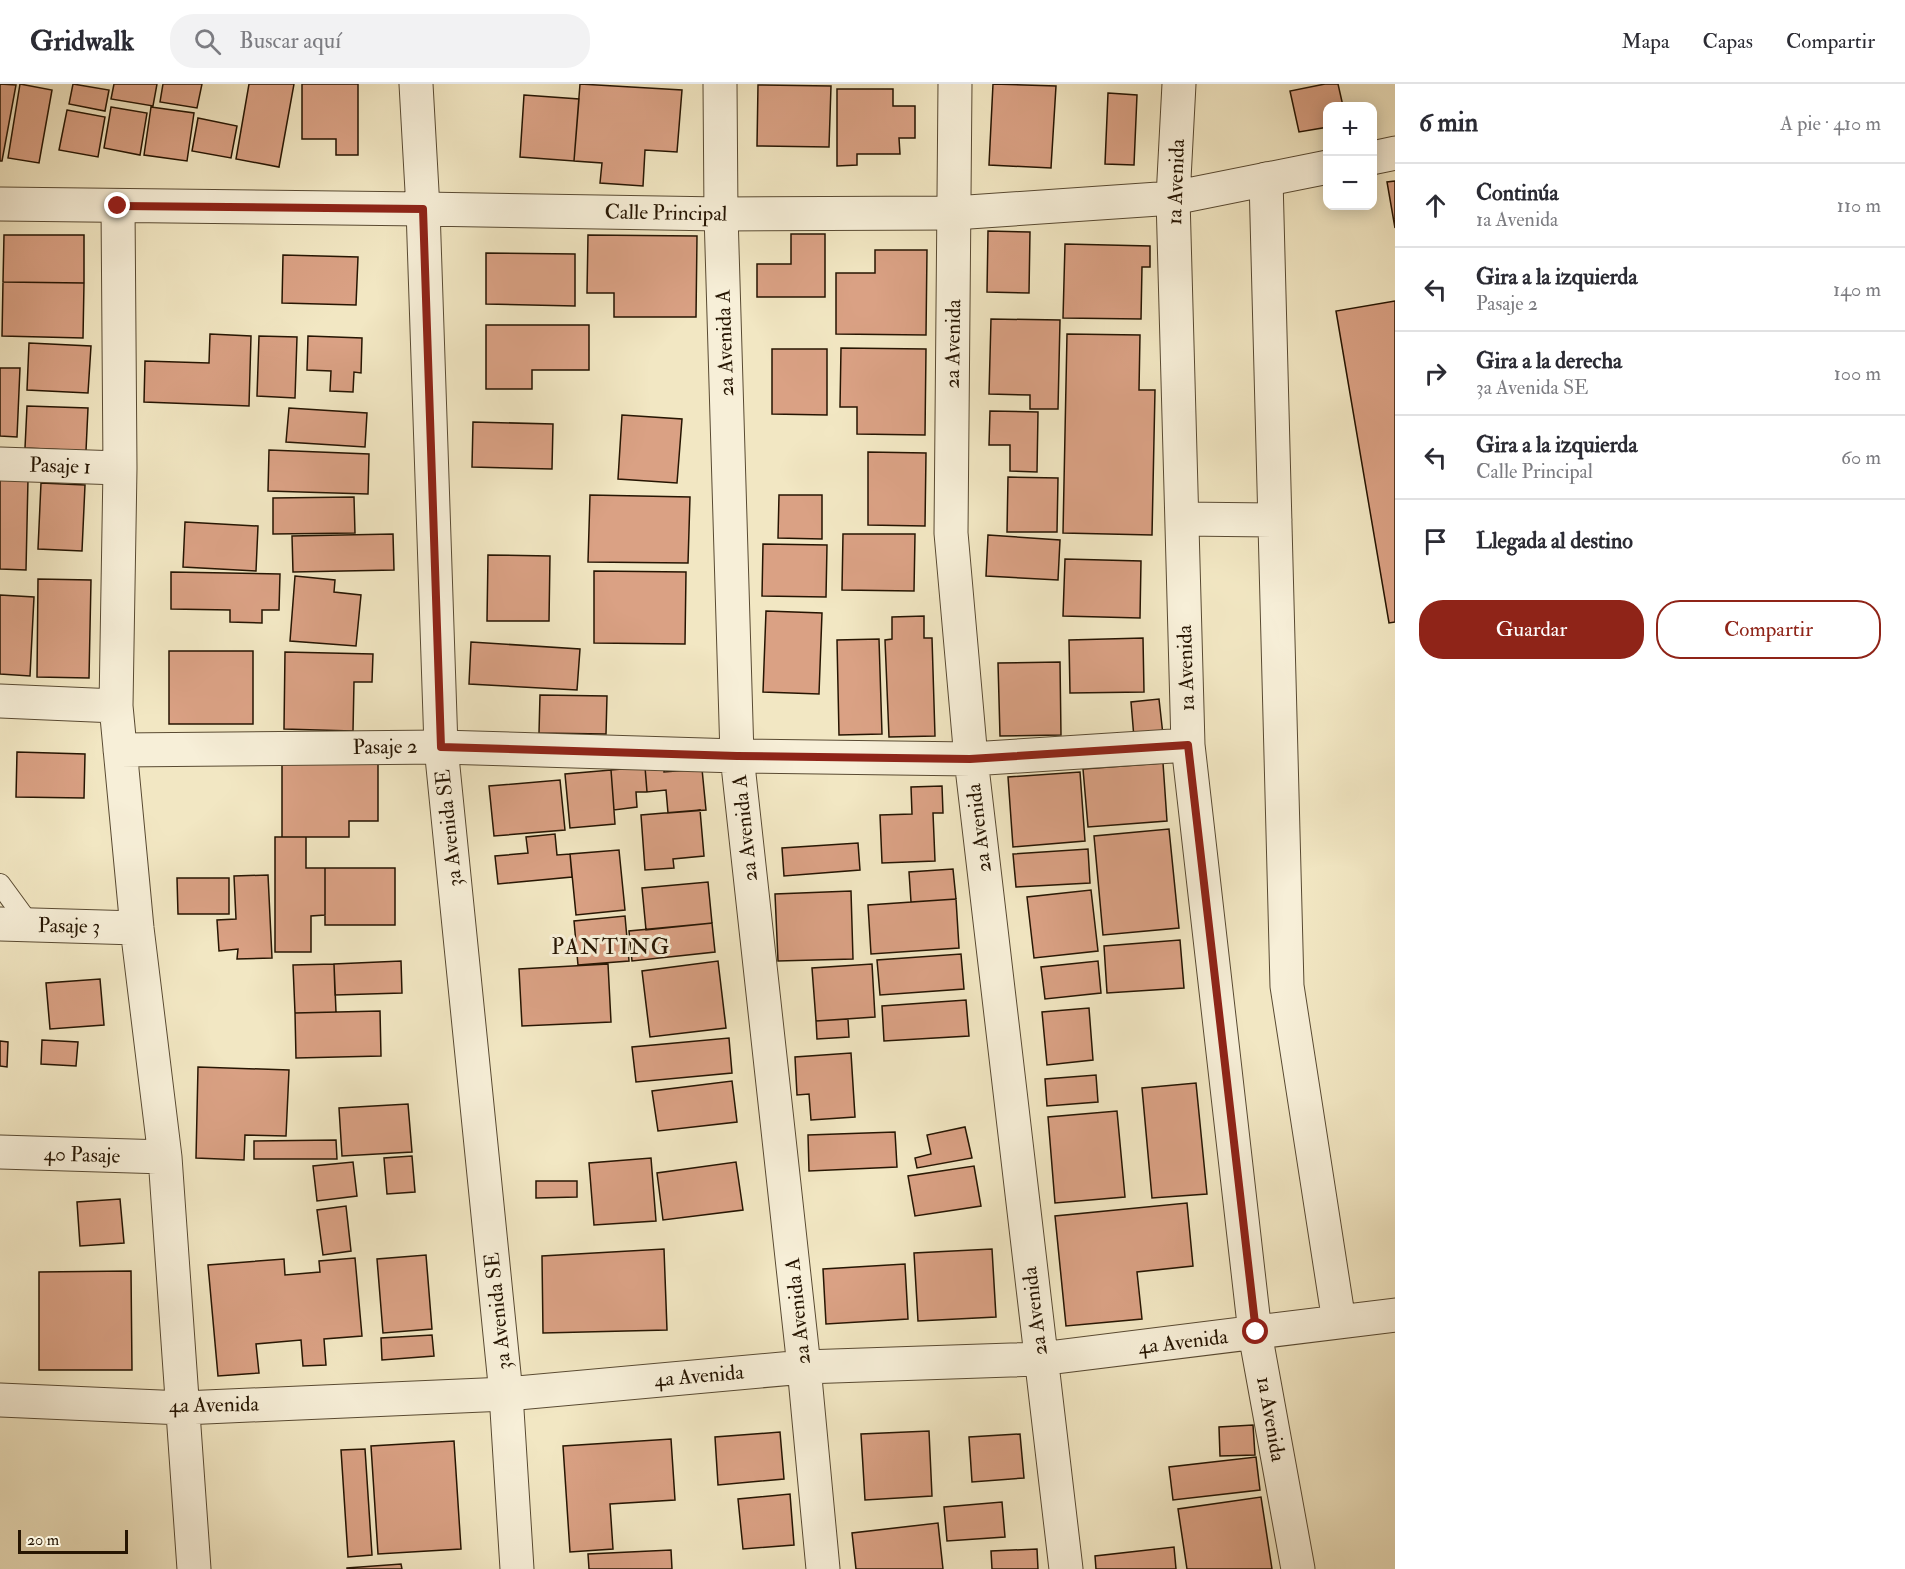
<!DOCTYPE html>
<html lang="es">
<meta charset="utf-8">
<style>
:root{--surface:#fff;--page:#f2f2f3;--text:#2b2b33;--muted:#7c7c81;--line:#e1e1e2;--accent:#8f2418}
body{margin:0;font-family:"IM FELL Double Pica",serif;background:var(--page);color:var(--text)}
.controls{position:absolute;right:18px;top:18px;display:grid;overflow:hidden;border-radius:12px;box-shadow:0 3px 15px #0003}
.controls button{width:54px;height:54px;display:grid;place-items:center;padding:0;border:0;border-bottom:2px solid var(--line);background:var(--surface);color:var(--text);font:30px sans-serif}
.scale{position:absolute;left:18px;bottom:15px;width:110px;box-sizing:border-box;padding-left:6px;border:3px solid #261502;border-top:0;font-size:16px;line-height:21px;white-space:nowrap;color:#261502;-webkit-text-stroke:4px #f7efd8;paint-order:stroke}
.stop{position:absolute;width:18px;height:18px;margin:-14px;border:4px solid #8f2418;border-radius:50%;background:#fff}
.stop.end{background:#8f2418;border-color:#fff;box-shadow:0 2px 6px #0008}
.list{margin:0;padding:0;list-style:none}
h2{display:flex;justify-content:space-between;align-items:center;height:78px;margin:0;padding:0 24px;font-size:26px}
h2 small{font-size:20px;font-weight:400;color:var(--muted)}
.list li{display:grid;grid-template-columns:39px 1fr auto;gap:18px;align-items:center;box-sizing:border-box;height:84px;padding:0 24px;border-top:2px solid var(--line)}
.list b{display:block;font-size:22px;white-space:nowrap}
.list p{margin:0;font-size:20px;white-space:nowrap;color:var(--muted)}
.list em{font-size:20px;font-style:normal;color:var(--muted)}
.actions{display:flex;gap:12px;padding:18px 24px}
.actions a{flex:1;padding:14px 0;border:2px solid var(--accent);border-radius:24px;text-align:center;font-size:21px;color:var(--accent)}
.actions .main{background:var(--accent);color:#fff}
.icon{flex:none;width:33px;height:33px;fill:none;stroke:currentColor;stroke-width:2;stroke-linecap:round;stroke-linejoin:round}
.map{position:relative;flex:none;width:1395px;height:1485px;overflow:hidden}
header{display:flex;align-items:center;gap:36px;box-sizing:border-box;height:84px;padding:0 30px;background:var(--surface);border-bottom:2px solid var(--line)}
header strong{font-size:28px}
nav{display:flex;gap:33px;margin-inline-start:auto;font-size:21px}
.search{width:420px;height:54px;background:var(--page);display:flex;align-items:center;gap:15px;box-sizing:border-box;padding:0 21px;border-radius:24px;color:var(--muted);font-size:22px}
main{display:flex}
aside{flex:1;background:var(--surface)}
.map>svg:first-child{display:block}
.building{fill:#daa184;stroke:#261502;stroke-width:1.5}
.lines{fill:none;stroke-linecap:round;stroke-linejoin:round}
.service-casing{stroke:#594a32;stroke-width:22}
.minor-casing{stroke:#594a32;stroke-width:35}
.tertiary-casing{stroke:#594a32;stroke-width:35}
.service{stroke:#f7efd8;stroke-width:20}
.minor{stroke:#f7efd8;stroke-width:33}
.tertiary{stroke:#f7efd8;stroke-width:33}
.route{stroke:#8f2418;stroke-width:8}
.labels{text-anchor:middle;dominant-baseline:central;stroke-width:6;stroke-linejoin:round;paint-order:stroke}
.street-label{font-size:21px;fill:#261502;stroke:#f7efd8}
.neighbourhood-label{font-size:22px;letter-spacing:1.5px;fill:#261502;stroke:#f7efd8}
</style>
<header>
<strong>Gridwalk</strong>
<div class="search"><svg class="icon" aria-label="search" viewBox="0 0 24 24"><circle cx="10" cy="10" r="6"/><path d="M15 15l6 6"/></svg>Buscar aquí</div>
<nav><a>Mapa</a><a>Capas</a><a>Compartir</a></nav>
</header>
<main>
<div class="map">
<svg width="1395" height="1485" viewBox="0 0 1395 1485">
<rect width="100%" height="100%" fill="#f2e7c3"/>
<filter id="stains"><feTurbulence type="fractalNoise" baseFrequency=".00333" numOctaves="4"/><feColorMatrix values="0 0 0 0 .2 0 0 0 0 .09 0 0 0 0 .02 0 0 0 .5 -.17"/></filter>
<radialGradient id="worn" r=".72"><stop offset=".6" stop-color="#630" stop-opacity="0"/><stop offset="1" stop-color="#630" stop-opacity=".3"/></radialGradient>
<path class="building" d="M0,0L16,1L2,77H0Z
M20,0L52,6L39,79L8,74Z
M73,0L109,6L105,27L69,20Z
M114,0H157L153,22L111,15Z
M163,0H202L197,24L160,18Z
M249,0H294L279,83L236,75Z
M302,0H358V71H336V55H302Z
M580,0L682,6L677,68L645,66L643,102L600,99L602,79L574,77Z
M993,0L1056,2L1051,84L989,81Z
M1325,0H1338L1343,22H1328V43L1299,48L1290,7Z
M758,1L831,2L829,63L757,62Z
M837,5H893V22H915V54H899L900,70H857V81L837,82Z
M1108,9L1137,11L1134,81L1105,80Z
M524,11L579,15L574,77L520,73Z
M111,23L147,29L140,71L104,64Z
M151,23L194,29L187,77L144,71Z
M67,26L105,33L98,73L59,66Z
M198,34L237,42L231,74L192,67Z
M1395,97V144L1387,98Z
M988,147L1030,148L1029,209L987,208Z
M791,150H825V213H757V180H791Z
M4,151H84V199L3,198Z
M588,151L697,152L696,233H614V209H587Z
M1065,160L1150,162V183H1142L1141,235L1063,234Z
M875,166H927L926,251L836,250V189H875Z
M486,169L575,170V222L486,220Z
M283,171L358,173L356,221L282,219Z
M3,198L84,199L83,254L2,252Z
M1395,217V538L1389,539L1336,227Z
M991,235L1060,236L1058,325H1030V311L989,310Z
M486,241H589V286H532V305H486Z
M210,250L251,252L249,322L144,318L145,277L209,279Z
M1067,250L1140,251L1139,306H1155L1152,451L1063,449Z
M259,252L297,253L295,314L257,312Z
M308,252L362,254L361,289L354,288L353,308L330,307L331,287L307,286Z
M29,259L91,262L88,309L27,306Z
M841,264L926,265L925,351L857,350V323H840Z
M772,265H827V331L772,330Z
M0,284H20L17,353L0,352Z
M27,322L88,324L86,367L25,364Z
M289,324L367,329L365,363L286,358Z
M990,327L1038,328L1037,388L1010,387V361H989Z
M622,331L682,335L677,399L618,395Z
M473,338L553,340L552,385L472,383Z
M269,366L369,370L368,410L268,407Z
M868,368L926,369L925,442L868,441Z
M1008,393L1058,394L1057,448H1007Z
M0,394L28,395L26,486L0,485Z
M41,399L85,401L82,467L38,465Z
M590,411L690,413L688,479L588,478Z
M779,411H822V455L778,454Z
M354,413L355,449L273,450V414Z
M185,438L258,442L256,487L183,483Z
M393,450L394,486L293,488L292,452Z
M843,450H915L914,507L842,506Z
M988,451L1060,456L1058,496L986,492Z
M763,460L827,461L826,513L762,512Z
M488,471L550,472L549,537H487Z
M1065,475L1141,477L1140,534L1063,532Z
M594,487L686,488L685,560L594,559Z
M171,488L280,490L279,526H262V539L230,538V526L171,525Z
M295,492L335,496L334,508L361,511L356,562L290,557Z
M38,495L91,496L89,594L37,593Z
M0,511L34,513L30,592L0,590Z
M766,527L822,529L819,610L763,608Z
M924,532V554H932L935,652L889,653L885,556L892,555V533Z
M1143,554L1144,608L1070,609L1069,556Z
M879,555L882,650L839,651L837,556Z
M471,558L580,565L577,606L469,600Z
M169,567H253V640H169Z
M285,568L373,570L372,598H354L353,647L284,645Z
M1060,578L1061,651L1000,652L998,579Z
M540,611L607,612L606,650L539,649Z
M1159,615L1163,651L1134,654L1131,618Z
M17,668L85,670L84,714L16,713Z
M282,678L378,679V737H349V753H282Z
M1163,679L1167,737L1088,743L1083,685Z
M664,682V688L702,685L706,726L668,729L666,706L647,708L645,683Z
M645,683L647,708H636L637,723L614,726L611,686Z
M611,686L615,740L570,744L565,690Z
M1080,688L1085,757L1013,763L1008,693Z
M560,696L565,746L494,752L489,702Z
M942,702L943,729H933L935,777L882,779L880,731L912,730L911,703Z
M700,726L704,772L673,775L674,784L645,786L641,731Z
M1169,745L1179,844L1103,851L1094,752Z
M555,750L557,771L570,770L572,793L498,800L495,772L528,769L526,753Z
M275,753H306V784H325V831L311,832V868H275Z
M858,759L860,786L784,792L782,764Z
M1088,765L1090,799L1016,803L1013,770Z
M619,766L625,826L576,831L570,770Z
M325,784H395V841H325Z
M953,785L956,815L911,818L909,788Z
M268,791L272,874L237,875L238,865L219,867L217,836L236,835L234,792Z
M177,794H229V830H178Z
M708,798L712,839L646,846L642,804Z
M1091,806L1098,867L1034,874L1027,813Z
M851,807L853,875L778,877L775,810Z
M956,815L959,864L871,870L868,821Z
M625,832L629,877L578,881L574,837Z
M712,839L715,868L632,877L629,847Z
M1180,856L1184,904L1107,909L1104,862Z
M961,870L964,905L880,911L877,876Z
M401,877L402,909L335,911L334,880Z
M718,877L726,944L650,953L642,887Z
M1098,877L1101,909L1045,915L1041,883Z
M334,880L336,928L295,929L293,881Z
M608,880L611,938L522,942L519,885Z
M872,880L875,933L816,937L812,884Z
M100,895L104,941L50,945L46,899Z
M966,916L969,952L884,957L882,922Z
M1089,924L1093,976L1047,981L1042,928Z
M380,927L381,972L296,974L295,929Z
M848,935L849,953L817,955L816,937Z
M729,954L732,989L636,998L632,963Z
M42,956L78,958L76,982L41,980Z
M0,957L8,958L7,983L0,982Z
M851,969L855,1033L811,1036L809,1010L797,1011L795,973Z
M198,983L289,986L286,1052L245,1051L244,1076L196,1074Z
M1096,991L1098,1018L1047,1022L1045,995Z
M732,997L737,1038L658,1047L652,1007Z
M1196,999L1207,1110L1152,1114L1142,1004Z
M408,1020L412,1068L342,1072L339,1024Z
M1117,1027L1125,1113L1055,1119L1048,1033Z
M965,1043L972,1074L917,1084L915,1074L931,1070L927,1051Z
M895,1048L897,1083L809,1087L808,1051Z
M336,1056L337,1075H254V1057Z
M412,1072L415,1108L387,1110L384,1074Z
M651,1074L656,1137L594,1141L589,1079Z
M353,1078L357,1112L317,1117L313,1082Z
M736,1078L743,1126L663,1136L657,1089Z
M974,1082L981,1122L915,1132L908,1092Z
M536,1097H577V1113L536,1114Z
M120,1115L124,1159L80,1162L77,1118Z
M1187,1119L1193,1182L1137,1188L1142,1235L1066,1242L1055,1132Z
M346,1122L351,1167L323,1171L317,1126Z
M664,1165L667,1246L543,1249L542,1172Z
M992,1165L996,1233L918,1237L914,1169Z
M426,1171L432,1245L383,1249L377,1175Z
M355,1174L362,1252L324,1255L326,1281L303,1282L301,1256L256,1260L259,1289L218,1292L208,1181L284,1175L285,1191L320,1188L319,1177Z
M905,1180L908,1235L826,1240L823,1185Z
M131,1187L132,1286H39V1188Z
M432,1251L434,1272L382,1276L381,1254Z
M1253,1341L1255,1371L1220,1372L1219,1343Z
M929,1347L932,1412L865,1416L861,1350Z
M780,1348L784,1395L718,1401L715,1353Z
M1020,1350L1024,1394L972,1398L969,1353Z
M671,1355L675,1416L610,1420L613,1465L570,1468L563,1362Z
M454,1357L461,1465L378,1470L371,1362Z
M365,1365L372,1471L348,1473L341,1366Z
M1256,1373L1260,1406L1173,1416L1169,1383Z
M790,1410L794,1461L743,1465L738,1415Z
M1261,1413L1272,1485H1187L1178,1425Z
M1002,1418L1005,1453L947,1457L944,1423Z
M938,1439L943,1485H856L852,1449Z
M1174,1463L1176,1485H1096L1095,1472Z
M1037,1465L1038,1485H992L991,1467Z
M671,1466L672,1485H589L588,1470Z
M401,1480L402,1485H347V1484Z"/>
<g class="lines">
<defs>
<path id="service" d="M0,800L30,841"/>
<path id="minor" d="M720,0L721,130L737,672L804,1283L823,1485
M955,0L951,449L971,675L1066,1485
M1266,95L1287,902L1339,1238
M1173,114L1188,661L1255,1249L1298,1485
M0,120L423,125L416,0
M118,122L120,384L116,622L137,844L165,1073L194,1485
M0,380L120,384
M1182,435L1275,436
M0,617L116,622
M120,666L441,663L737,672L971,675L1188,661
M0,840L137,844
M0,1068L165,1073
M0,1316L183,1324L506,1310L804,1283L1040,1275L1395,1231"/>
<path id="tertiary" d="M1372,74L1395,69
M1173,114L1179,0
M517,1485L506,1310L441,663L423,125L721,130L954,129L1173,114L1328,83"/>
</defs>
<use href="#service" class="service-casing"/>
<use href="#minor" class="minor-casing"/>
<use href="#tertiary" class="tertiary-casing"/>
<use href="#service" class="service"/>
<use href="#minor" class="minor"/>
<use href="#tertiary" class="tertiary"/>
</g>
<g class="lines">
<path class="route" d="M118,122L423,125L441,663L737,672L970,675L1188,661L1256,1248"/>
</g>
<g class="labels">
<g class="street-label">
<text transform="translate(1176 98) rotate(-88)">1a Avenida</text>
<text transform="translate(666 129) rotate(1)">Calle Principal</text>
<text transform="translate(725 259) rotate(-92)">2a Avenida A</text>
<text transform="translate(953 260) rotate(-89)">2a Avenida</text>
<text transform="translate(60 382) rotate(2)">Pasaje 1</text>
<text transform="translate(1186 584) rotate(-92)">1a Avenida</text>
<text transform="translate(385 663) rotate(-1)">Pasaje 2</text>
<text transform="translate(449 744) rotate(-96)">3a Avenida SE</text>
<text transform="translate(745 744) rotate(-96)">2a Avenida A</text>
<text transform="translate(979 744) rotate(-97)">2a Avenida</text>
<text transform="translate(69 842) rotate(1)">Pasaje 3</text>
<text transform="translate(82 1071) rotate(2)">40 Pasaje</text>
<text transform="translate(498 1227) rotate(-96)">3a Avenida SE</text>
<text transform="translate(798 1227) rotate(-96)">2a Avenida A</text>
<text transform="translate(1035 1227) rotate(-97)">2a Avenida</text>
<text transform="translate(1183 1258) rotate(-7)">4a Avenida</text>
<text transform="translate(699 1292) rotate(-5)">4a Avenida</text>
<text transform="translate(214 1321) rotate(-1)">4a Avenida</text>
<text transform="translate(1271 1335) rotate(80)">1a Avenida</text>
</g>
<g class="neighbourhood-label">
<text x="611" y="863">PANTING</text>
</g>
</g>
<rect width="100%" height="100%" filter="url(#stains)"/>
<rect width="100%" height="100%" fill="url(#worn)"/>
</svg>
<div class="controls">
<button>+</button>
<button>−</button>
</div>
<div class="scale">20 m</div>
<div class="stop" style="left:1256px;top:1248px"></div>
<div class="stop end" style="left:118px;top:122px"></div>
</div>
<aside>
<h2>6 min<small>A pie · 410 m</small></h2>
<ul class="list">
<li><svg class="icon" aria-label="ahead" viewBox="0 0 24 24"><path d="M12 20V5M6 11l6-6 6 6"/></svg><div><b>Continúa</b><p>1a Avenida</p></div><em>110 m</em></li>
<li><svg class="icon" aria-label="left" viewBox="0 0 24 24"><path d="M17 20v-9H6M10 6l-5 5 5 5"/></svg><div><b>Gira a la izquierda</b><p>Pasaje 2</p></div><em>140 m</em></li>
<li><svg class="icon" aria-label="right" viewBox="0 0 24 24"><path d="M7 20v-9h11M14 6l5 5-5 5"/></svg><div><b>Gira a la derecha</b><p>3a Avenida SE</p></div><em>100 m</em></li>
<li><svg class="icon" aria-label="left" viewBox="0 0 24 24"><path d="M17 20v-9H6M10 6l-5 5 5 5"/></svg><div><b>Gira a la izquierda</b><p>Calle Principal</p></div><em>60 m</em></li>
<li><svg class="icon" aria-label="arrive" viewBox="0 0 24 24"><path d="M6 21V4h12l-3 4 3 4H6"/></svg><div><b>Llegada al destino</b></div></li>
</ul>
<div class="actions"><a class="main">Guardar</a><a>Compartir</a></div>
</aside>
</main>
